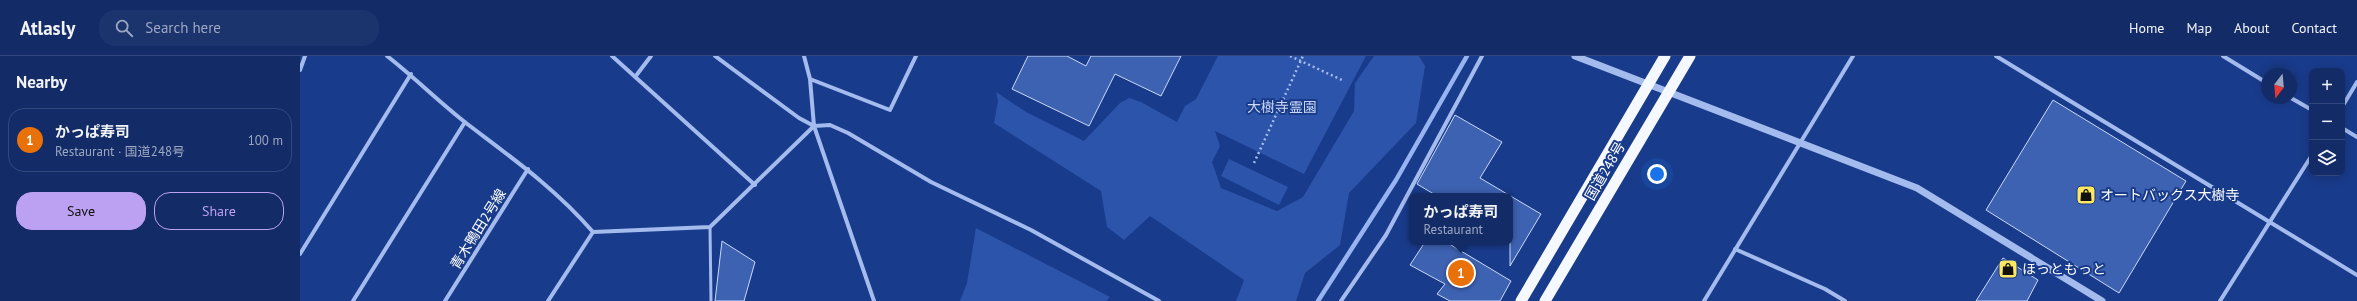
<!DOCTYPE html>
<meta charset="utf-8">
<style>
:root{--surface:#132c68;--page:#1c346e;--text:#f1f3f6;--muted:#9da7c0;--line:#32487c;--accent:#bca0f2}
body{margin:0;font-family:"PT Sans","Noto Sans JP",sans-serif;background:var(--page);color:var(--text)}
.controls{position:absolute;right:12px;top:12px;display:grid;overflow:hidden;border-radius:8px;box-shadow:0 2px 10px #0003}
.controls button{width:36px;height:36px;display:grid;place-items:center;padding:0;border:0;border-bottom:1px solid var(--line);background:var(--surface);color:var(--text);font:20px sans-serif}
.compass{position:absolute;left:1961px;top:12px;width:36px;height:36px;border-radius:50%;background:var(--surface);box-shadow:0 2px 10px #0003;rotate:196deg}
.you{position:absolute;left:1357px;top:118px;width:14px;height:14px;margin:-10px;border:3px solid #fff;border-radius:50%;background:#1a73e8;box-shadow:0 0 0 6px #1a73e833}
.badge{display:grid;place-items:center;width:26px;height:26px;border-radius:50%;background:var(--accent);color:#fff;font-size:13px;font-weight:700}
.pin{position:absolute;translate:-50% -50%;border:2px solid #fff;box-shadow:0 1px 4px #0006}
.popup{position:absolute;left:1109px;top:137px;width:104px;height:52px;box-sizing:border-box;display:grid;place-content:center;border-radius:8px;background:var(--surface);filter:drop-shadow(0 1px 3px #0005);font-size:13px;white-space:nowrap;color:var(--muted)}
.popup b{font-size:15px;color:var(--text)}
.popup::after{content:'';position:absolute;left:50%;top:100%;margin-left:-8px;border:8px solid transparent;border-top-color:var(--surface)}
.list{margin:0;padding:0;list-style:none}
h2{display:flex;justify-content:space-between;align-items:center;height:52px;margin:0;padding:0 16px;font-size:17px}
h2 small{font-size:13px;font-weight:400;color:var(--muted)}
.list li{display:grid;grid-template-columns:26px 1fr auto;gap:12px;align-items:center;box-sizing:border-box;height:64px;margin:0 8px 8px;padding:0 8px;border:1px solid var(--line);border-radius:16px}
.list b{display:block;font-size:15px;white-space:nowrap}
.list p{margin:0;font-size:13px;white-space:nowrap;color:var(--muted)}
.list em{font-size:13px;font-style:normal;color:var(--muted)}
.actions{display:flex;gap:8px;padding:12px 16px}
.actions a{flex:1;padding:9px 0;border:1px solid var(--accent);border-radius:16px;text-align:center;font-size:14px;color:var(--accent)}
.actions .main{background:var(--accent);color:#111}
.icon{flex:none;width:22px;height:22px;fill:none;stroke:currentColor;stroke-width:2;stroke-linecap:round;stroke-linejoin:round}
.map{position:relative;flex:none;width:2057px;height:245px;overflow:hidden}
header{display:flex;align-items:center;gap:24px;box-sizing:border-box;height:56px;padding:0 20px;background:var(--surface);border-bottom:1px solid var(--line)}
header strong{font-size:19px}
nav{display:flex;gap:22px;margin-inline-start:auto;font-size:14px}
.search{width:280px;height:36px;background:var(--page);display:flex;align-items:center;gap:10px;box-sizing:border-box;padding:0 14px;border-radius:16px;color:var(--muted);font-size:15px}
main{display:flex}
aside{flex:1;background:var(--surface)}
.map>svg:first-child{display:block}
.green{fill:#2c54aa}
.lines{fill:none;stroke-linecap:round;stroke-linejoin:round}
.stream{stroke:#97b4f0;stroke-width:4.5}
.building{fill:#3e62b2;stroke:#cad9fa}
.path{stroke:#a4bbee;stroke-width:2.5;stroke-dasharray:2 3;stroke-linecap:butt}
.service{stroke:#a4bbee;stroke-width:3}
.minor{stroke:#a4bbee;stroke-width:4}
.tertiary{stroke:#a4bbee;stroke-width:7}
.trunk{stroke:#f5f8ff;stroke-width:11}
.labels{text-anchor:middle;dominant-baseline:central;stroke-width:4;stroke-linejoin:round;paint-order:stroke}
.park-label{font-size:14px;fill:#cad9fa;stroke:#193b8b}
.street-label{font-size:14px;fill:#fff;stroke:#193b8b}
.poi-label{font-size:14px;fill:#fff;stroke:#193b8b;text-anchor:start}
</style>
<header>
<strong>Atlasly</strong>
<div class="search"><svg class="icon" aria-label="search" viewBox="0 0 24 24"><circle cx="10" cy="10" r="6"/><path d="M15 15l6 6"/></svg>Search here</div>
<nav><a>Home</a><a>Map</a><a>About</a><a>Contact</a></nav>
</header>
<main>
<aside>
<h2>Nearby<small></small></h2>
<ul class="list">
<li><span class="badge" style="background:#e8710a">1</span><div><b>かっぱ寿司</b><p>Restaurant · 国道248号</p></div><em>100 m</em></li>
</ul>
<div class="actions"><a class="main">Save</a><a>Share</a></div>
</aside>
<div class="map">
<svg width="2057" height="245" viewBox="0 0 2057 245">
<rect width="100%" height="100%" fill="#193b8b"/>
<path class="green" d="M918,0H1066L1004,118L915,75L920,90L912,106L921,132L977,155L1003,141L1054,55L1055,27L1074,0H1119L1125,10L1116,67L1049,137L1040,189L1005,217L996,245H936L944,224L850,160L824,184L807,171L801,135L694,67L698,45L696,36L726,56L784,85L820,47L829,42L841,46L877,66L885,50L896,43Z
M929,103L988,131L979,149L921,120Z
M676,172L810,241L806,245H660L667,227Z"/>
<g class="lines">
<path class="stream" d="M1018,245L1096,124L1167,0"/>
</g>
<path class="building" d="M728,0H767L786,10L791,0H881L861,40L815,18L789,70L712,33Z
M1753,44L1886,125L1819,237L1686,154Z
M1155,59L1202,86L1180,122L1241,158L1210,210V140H1137L1117,128Z
M422,185L455,206L444,245H415Z
M1125,186H1146L1211,225L1200,245H1150L1137,238L1145,228L1110,209Z
M1703,202L1738,224L1727,245H1676Z"/>
<g class="lines">
<path class="path" d="M990,0L1042,24
M954,107L1003,0"/>
<path class="service" d="M410,171L411,245"/>
<path class="minor" d="M87,0C114,21 139,46 166,67C212,102 255,132 293,176
M312,0L455,129
M415,0L499,62L514,70L530,69L548,77L631,126L731,174L859,245
M504,0L510,23L514,70L574,245
M1696,0L2057,219
M1923,0L1967,27
M0,14L5,0
M335,21L351,0
M510,23L590,54L616,0
M1991,42L2012,54
M2042,51L2057,26
M2042,72L2057,81
M293,176L410,171L514,70
M1435,193L1525,233L1545,245
M0,198L111,18
M53,245L165,66
M145,245L228,113
M248,245L293,176
M1041,245L1086,179L1182,0
M1404,245L1553,0
M1920,245L2012,99"/>
<path class="tertiary" d="M1275,0L1617,132L1802,245"/>
<path class="trunk" d="M1221,245L1365,0
M1245,245L1390,0"/>
</g>
<defs>
<symbol id="shop-square" viewBox="-11 -11 22 22"><rect x="-9" y="-9" width="18" height="18" rx="4" fill="#ffe861" stroke="#193b8b"/><path d="M-5-2.5h2.3a2.7 3.5 0 0 1 5.4 0H5L5.5 6h-11ZM-1.5-2.5h3a1.5 2.3 0 0 0-3 0Z" fill="#111"/></symbol>
</defs>
<g fill-rule="evenodd">
<use href="#shop-square" x="1775" y="128" width="22" height="22"/>
<use href="#shop-square" x="1697" y="202" width="22" height="22"/>
</g>
<g class="labels">
<g class="park-label">
<text x="982" y="51">大樹寺霊園</text>
</g>
<g class="street-label">
<text transform="translate(1305 115) rotate(-60)">国道248号</text>
<text transform="translate(178 173) rotate(-58)">青木鴨田2号線</text>
</g>
<g class="poi-label">
<text x="1800" y="139">オートバックス大樹寺</text>
<text x="1722" y="213">ほっともっと</text>
</g>
</g>
</svg>
<div class="controls">
<button>+</button>
<button>−</button>
<button><svg class="icon" aria-label="layers" viewBox="0 0 24 24"><path d="M12 4l9 5-9 5-9-5zM3 14l9 5 9-5"/></svg></button>
</div>
<svg class="compass" viewBox="-18 -18 36 36"><path d="M0-13l5 13h-10z" fill="#e53935"/><path d="M0 13l5-13h-10z" fill="#9da7c0"/></svg>
<div class="you"></div>
<div class="pin badge" style="left:1161px;top:217px;background:#e8710a">1</div>
<div class="popup"><b>かっぱ寿司</b>Restaurant</div>
</div>
</main>
